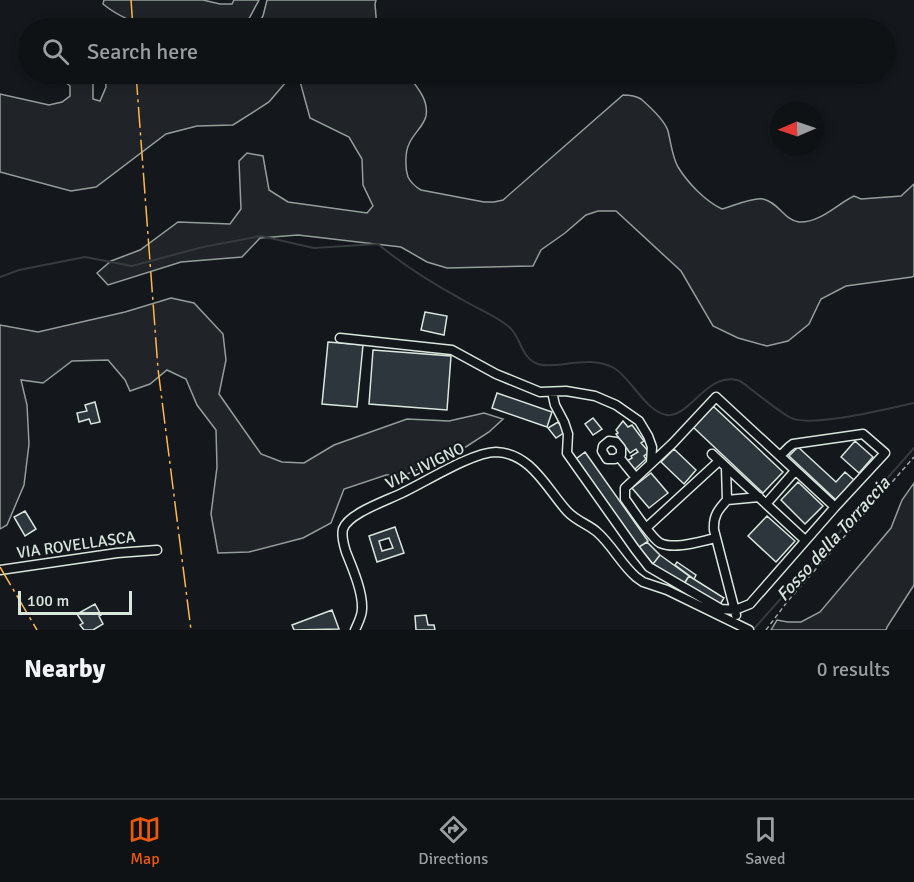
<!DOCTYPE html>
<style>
:root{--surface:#0f1215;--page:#1d2022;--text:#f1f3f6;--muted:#9b9ea0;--line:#2f3234;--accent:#ea580c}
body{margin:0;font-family:Signika,sans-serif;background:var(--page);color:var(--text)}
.compass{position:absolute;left:770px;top:102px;width:54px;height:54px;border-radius:50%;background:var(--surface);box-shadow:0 3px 9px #0003;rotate:268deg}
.scale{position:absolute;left:18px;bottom:15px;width:114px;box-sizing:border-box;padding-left:6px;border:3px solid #d8e6dc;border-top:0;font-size:16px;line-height:21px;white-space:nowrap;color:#d8e6dc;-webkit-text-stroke:4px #14181c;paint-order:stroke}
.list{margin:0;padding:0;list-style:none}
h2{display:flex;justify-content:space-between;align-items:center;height:78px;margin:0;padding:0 24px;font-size:26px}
h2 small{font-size:20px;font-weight:400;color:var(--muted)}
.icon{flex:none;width:33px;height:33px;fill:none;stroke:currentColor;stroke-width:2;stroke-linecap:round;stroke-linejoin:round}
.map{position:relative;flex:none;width:914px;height:630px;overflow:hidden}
.search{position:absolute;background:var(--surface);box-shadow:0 3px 9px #0003;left:18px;right:18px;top:18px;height:66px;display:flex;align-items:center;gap:15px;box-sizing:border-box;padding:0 21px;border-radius:33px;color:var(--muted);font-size:22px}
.sheet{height:168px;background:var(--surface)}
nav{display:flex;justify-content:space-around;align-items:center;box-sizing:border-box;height:84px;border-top:2px solid var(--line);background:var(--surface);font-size:16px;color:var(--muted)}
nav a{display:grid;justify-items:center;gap:3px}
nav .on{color:var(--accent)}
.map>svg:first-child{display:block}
.green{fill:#202428;stroke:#939e99;stroke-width:1.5}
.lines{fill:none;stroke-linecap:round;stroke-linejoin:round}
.stream{stroke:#363b3e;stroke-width:2}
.building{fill:#2c363c;stroke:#d8e6dc;stroke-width:1.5;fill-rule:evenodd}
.minor-casing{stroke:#d8e6dc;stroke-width:11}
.path{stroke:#9da8a2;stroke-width:1.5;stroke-dasharray:4.5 3;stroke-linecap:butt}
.minor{stroke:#14181c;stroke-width:8}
.power{stroke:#ffb74d;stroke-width:1.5;stroke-dasharray:21 4.5 3 4.5;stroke-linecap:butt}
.labels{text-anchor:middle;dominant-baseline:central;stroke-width:4.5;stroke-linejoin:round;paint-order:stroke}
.street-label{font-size:16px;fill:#d8e6dc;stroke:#14181c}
.water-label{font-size:18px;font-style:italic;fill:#d8e6dc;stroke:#14181c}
</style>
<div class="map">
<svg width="914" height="630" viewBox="0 0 914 630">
<rect width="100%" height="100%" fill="#14181c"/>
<path class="green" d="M104,0H203L220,4H232L234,0H259L244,28H156C136,24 119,17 103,4Z
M267,0H376L375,4L377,28H255L263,16Z
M103,20L135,28H81Z
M56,74H89L93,82V99L100,101L106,87L105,74H407C416,86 429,99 426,116C424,126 413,134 409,144C405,152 405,168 408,177C411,183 416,187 421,190L484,202H494L503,200L623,95C629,95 636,96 641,99C649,106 665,121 668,131C671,143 672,156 678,167C688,183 705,201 722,209C733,206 753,197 763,199C778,202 784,220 799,222C820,223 837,204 854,196L861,199L901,196L914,184V276L912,277L846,286L821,299L809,324L788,341L767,346L738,338L713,326L681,271L616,211H598L586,215L565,233L541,250L533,266L447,268L427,262L401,247L298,235L260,238L242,257L181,262L108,285L97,273L111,261L140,250L178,222L230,224L241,209L239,161L247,153L263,156L269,190L288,202L367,213L373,206L363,185L362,159L349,137L310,118L298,74L292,75L269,102L233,125L197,126L166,134L96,187L71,191L0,172V94L49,105L62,102L70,96V86Z
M171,298L194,303L223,334L226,360L219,394L261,454L282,462L304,463L334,445L407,419L449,421L484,413L503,419L489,432L458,452L407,474L386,475L344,489L331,523L303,538L249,552L218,553L211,514L217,467L216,430L197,405L186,379L167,370L150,384L130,391L125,380L108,360L72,361L43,383L21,380L27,405L29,444L24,485L7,525L0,529V325L38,332L125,312Z
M914,483V585L887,627L886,630H771L777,620L788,622H801L820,612L891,528L902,500Z"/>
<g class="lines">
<path class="stream" d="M0,277L19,270L85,257L132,266L203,247L261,236L314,248L378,244C403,265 432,283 461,299C476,308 494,315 508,326C521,335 520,358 538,364C543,366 550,365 556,365C575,363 596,358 614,368C631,378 646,412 667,415C689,418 706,373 737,380C742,381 748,387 752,390C764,399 776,409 789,417C809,429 889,408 914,403
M753,630L914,448"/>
</g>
<path class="building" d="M425,312L447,316L444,335L421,330Z
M328,342L363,345L357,407L322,404Z
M373,350L451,356L447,410L369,404Z
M497,393L552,412L547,427L492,408Z
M95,402L100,422L91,424L89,419L79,422L77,413L87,411L85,405Z
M713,406L783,472L763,493L693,427Z
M593,418L602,429L593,435L585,424Z
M623,421L628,427L632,425L644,441L641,443L649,452L644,456L646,459L634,470L627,461L632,458L631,456L638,452L636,449L630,453L616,434L618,433L616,430Z
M558,422L565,432L556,438L548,428Z
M855,441L873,457L859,473L841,457Z
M798,447L836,482L845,472L854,480L836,500L789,456Z
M674,449L696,470L684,484L661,462Z
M585,452L648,541L639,547L576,459Z
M651,473L668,493L649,508L632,488Z
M798,482L823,506L805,524L781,500Z
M25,511L36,529L25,536L14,517Z
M767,516L795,541L776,562L748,536Z
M395,527L404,553L377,562L369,536ZM389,538L393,548L382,551L379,541Z
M647,542L660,555L653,564L639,547Z
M660,555L689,576L683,585L653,564Z
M677,562L696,575L694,579L675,565Z
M689,576L724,598L719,606L684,584Z
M95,604L101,615L99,616L103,624L93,630H84L80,625L83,623L77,614Z
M332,610L339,629L294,630L292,625Z
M426,615L428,625H434L435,630H416L415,616Z"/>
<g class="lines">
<defs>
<path id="minor" d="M340,338L452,350L496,374L540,392L566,391L595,396L616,405L639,421L648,436L652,447L651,463
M552,392L555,405L564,422L568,434L567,453L635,549L649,567L721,609L735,610L750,604L835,507L716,397L673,443L625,488V499C632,508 651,538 660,543C675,550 701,541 716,538
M609,441L616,442L621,448V455L615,459H607L602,451L603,446Z
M712,454L805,540
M780,456L789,447L793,444L863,434L885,453L835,507
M619,457L636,478
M726,467L727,500
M766,504L795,471
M646,528L719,461
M0,570L117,553L157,550
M736,615L714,530C713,516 718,510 727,500L759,497
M355,630C358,623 362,616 362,609C363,592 352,567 346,552C344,545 341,537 343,529C348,513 389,500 404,492C427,481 473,452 496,452C531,453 547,489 567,511C576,521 588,524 597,532C612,545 621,564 636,577L643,582L667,590L749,630"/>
</defs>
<use href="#minor" class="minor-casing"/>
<path class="path" d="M766,630L787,602L914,457"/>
<use href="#minor" class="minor"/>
<path class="power" d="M131,0L133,28
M136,74L158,369L191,630
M0,567L37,630"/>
</g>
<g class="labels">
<g class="street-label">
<text transform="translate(425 466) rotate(-26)">VIA LIVIGNO</text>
<text transform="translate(76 545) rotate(-8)">VIA ROVELLASCA</text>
</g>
<g class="water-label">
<text transform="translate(833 539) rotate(-48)">Fosso della Torraccia</text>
</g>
</g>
</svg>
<svg class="compass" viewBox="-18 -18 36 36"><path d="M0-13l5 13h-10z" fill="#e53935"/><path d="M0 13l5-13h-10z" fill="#9b9ea0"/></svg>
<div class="scale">100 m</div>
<div class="search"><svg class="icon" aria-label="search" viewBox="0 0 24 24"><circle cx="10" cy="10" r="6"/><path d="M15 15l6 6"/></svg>Search here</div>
</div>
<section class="sheet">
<h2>Nearby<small>0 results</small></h2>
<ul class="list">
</ul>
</section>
<nav>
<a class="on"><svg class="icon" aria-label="map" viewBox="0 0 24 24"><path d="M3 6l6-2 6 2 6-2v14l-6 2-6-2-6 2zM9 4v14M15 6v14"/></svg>Map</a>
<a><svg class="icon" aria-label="directions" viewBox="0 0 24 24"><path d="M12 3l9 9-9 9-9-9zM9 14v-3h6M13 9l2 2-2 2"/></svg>Directions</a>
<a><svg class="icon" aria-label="saved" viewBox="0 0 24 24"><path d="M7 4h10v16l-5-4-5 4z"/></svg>Saved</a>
</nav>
